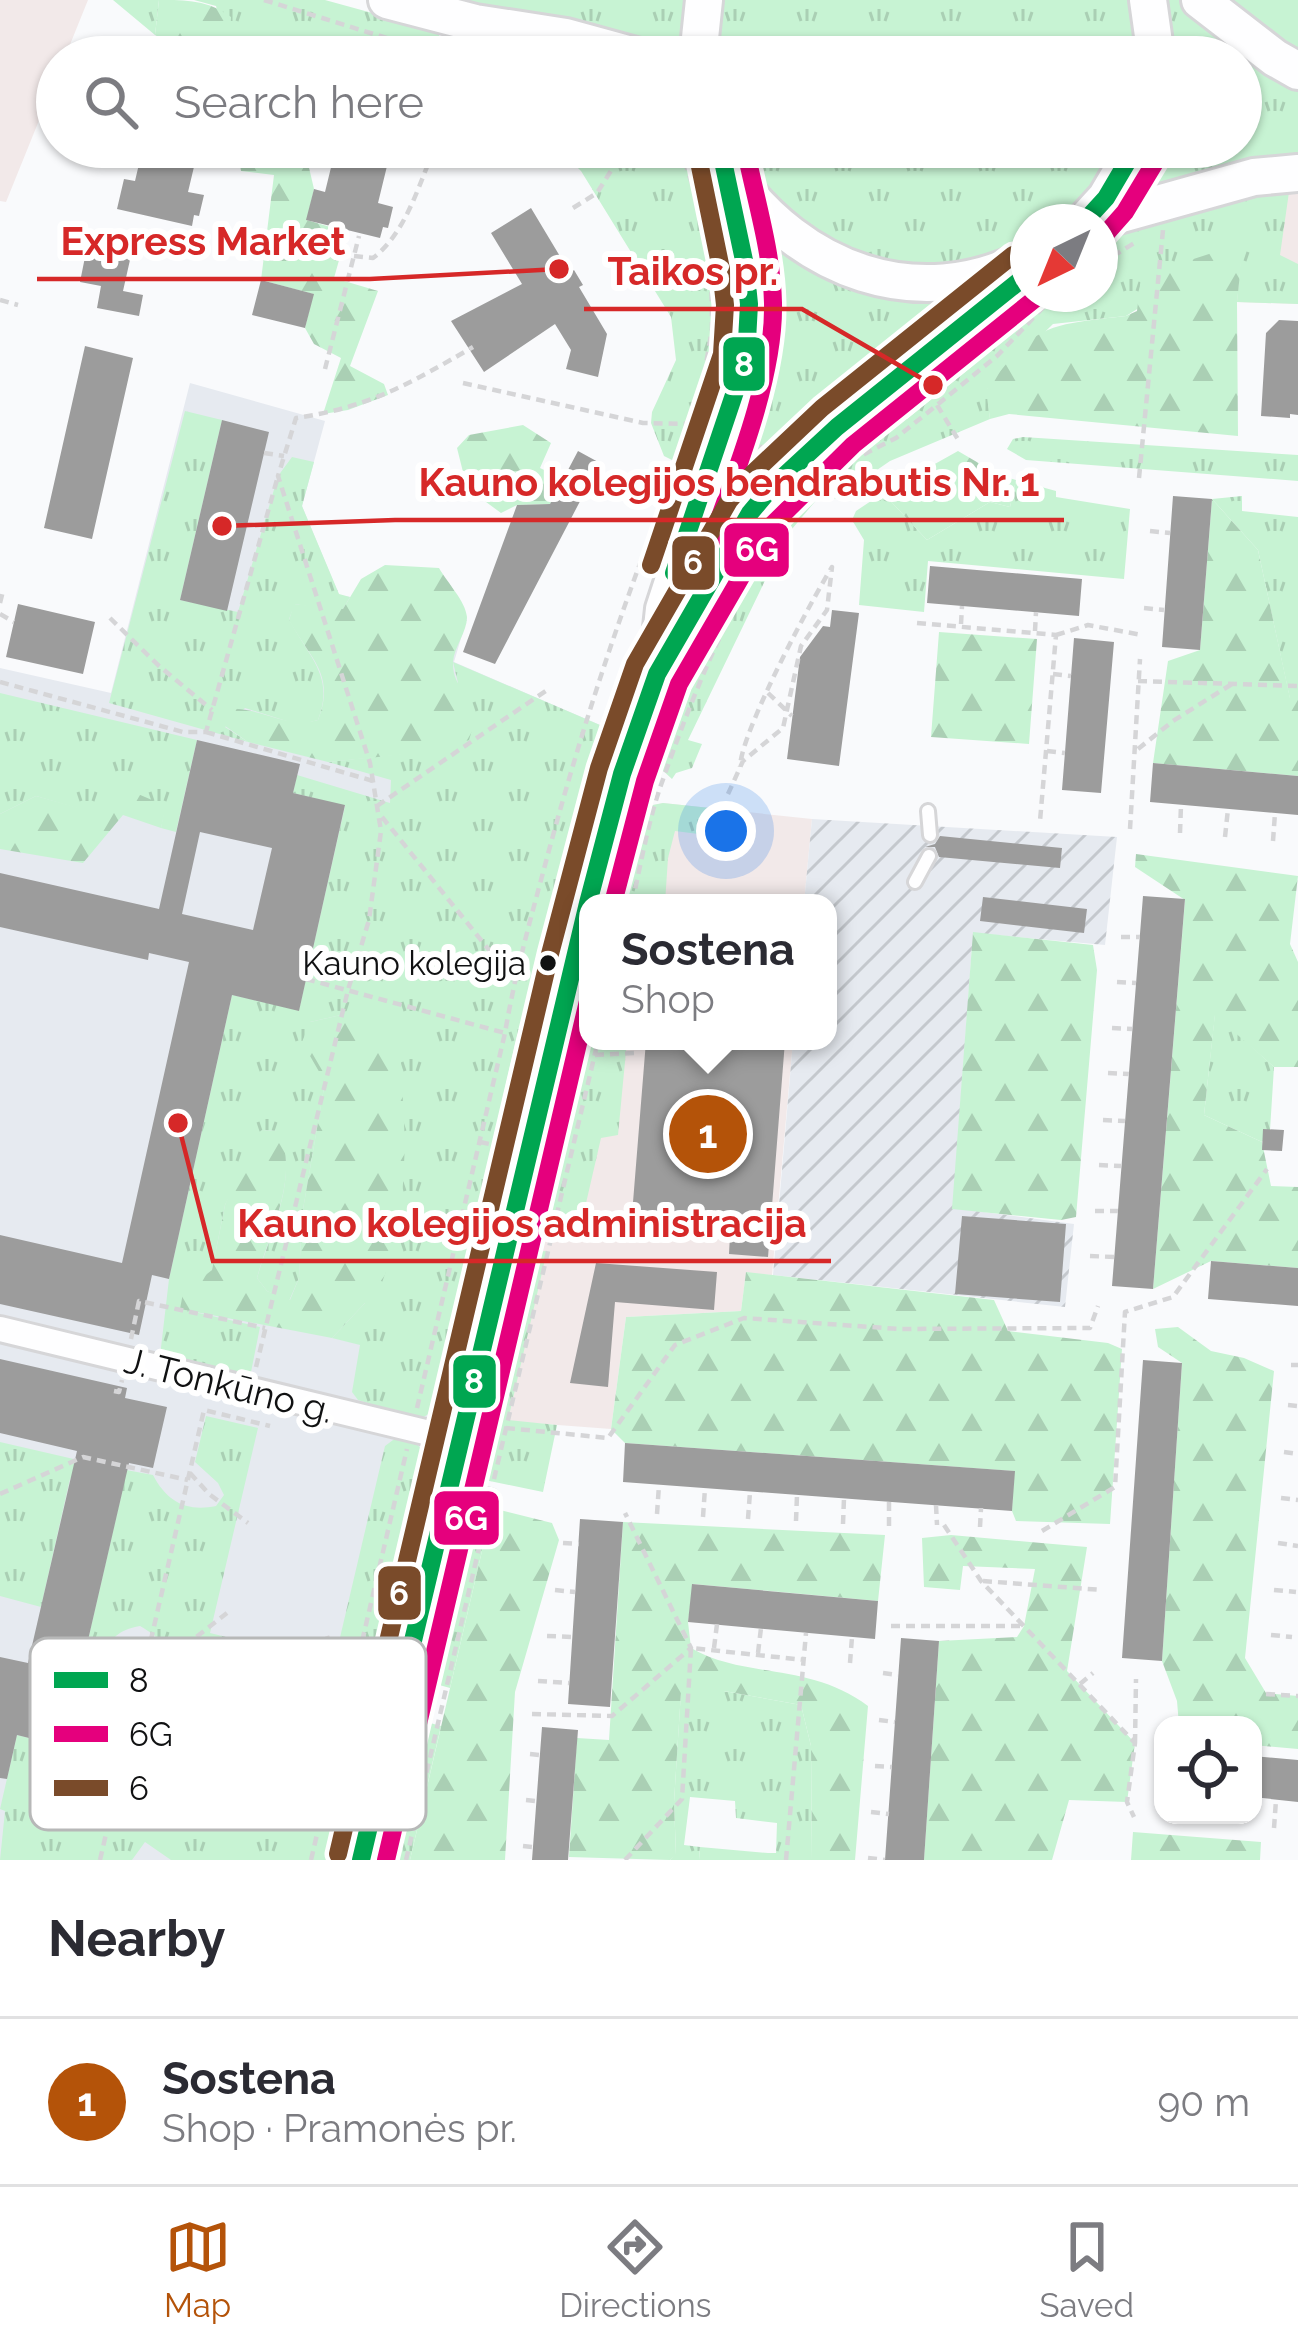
<!DOCTYPE html>
<meta charset="utf-8">
<style>
:root{--surface:#fff;--page:#f2f2f3;--text:#2b2b33;--muted:#7c7c81;--line:#e1e1e2;--accent:#b45309}
body{margin:0;font-family:Raleway,sans-serif;background:var(--page);color:var(--text)}
.controls{position:absolute;right:36px;bottom:36px;display:grid;overflow:hidden;border-radius:24px;box-shadow:0 3px 9px #0004}
.controls button{width:108px;height:108px;display:grid;place-items:center;padding:0;border:0;border-bottom:3px solid var(--line);background:var(--surface);color:var(--text);font:60px sans-serif}
.compass{position:absolute;left:1010px;top:204px;width:108px;height:108px;border-radius:50%;background:var(--surface);box-shadow:0 3px 9px #0004;rotate:223deg}
.you{position:absolute;left:726px;top:831px;width:42px;height:42px;margin:-30px;border:9px solid #fff;border-radius:50%;background:#1a73e8;box-shadow:0 0 0 18px #1a73e833}
.badge{display:grid;place-items:center;width:78px;height:78px;border-radius:50%;background:var(--accent);color:#fff;font-size:39px;font-weight:700}
.pin{position:absolute;translate:-50% -50%;border:6px solid #fff;box-shadow:0 3px 12px #0006}
.popup{position:absolute;left:579px;top:894px;width:258px;height:156px;box-sizing:border-box;display:grid;place-content:center;border-radius:24px;background:var(--surface);filter:drop-shadow(0 3px 9px #0005);font-size:39px;white-space:nowrap;color:var(--muted)}
.popup b{font-size:45px;color:var(--text)}
.popup::after{content:'';position:absolute;left:50%;top:100%;margin-left:-24px;border:24px solid transparent;border-top-color:var(--surface)}
.list{margin:0;padding:0;list-style:none}
h2{display:flex;justify-content:space-between;align-items:center;height:156px;margin:0;padding:0 48px;font-size:51px}
h2 small{font-size:39px;font-weight:400;color:var(--muted)}
.list li{display:grid;grid-template-columns:78px 1fr auto;gap:36px;align-items:center;box-sizing:border-box;height:168px;padding:0 48px;border-top:3px solid var(--line)}
.list b{display:block;font-size:45px;white-space:nowrap}
.list p{margin:0;font-size:39px;white-space:nowrap;color:var(--muted)}
.list em{font-size:39px;font-style:normal;color:var(--muted)}
.icon{flex:none;width:66px;height:66px;fill:none;stroke:currentColor;stroke-width:2;stroke-linecap:round;stroke-linejoin:round}
.map{position:relative;flex:none;width:1298px;height:1860px;overflow:hidden}
.search{position:absolute;background:var(--surface);box-shadow:0 3px 9px #0004;left:36px;right:36px;top:36px;height:132px;display:flex;align-items:center;gap:30px;box-sizing:border-box;padding:0 42px;border-radius:66px;color:var(--muted);font-size:45px}
.sheet{height:324px;background:var(--surface)}
nav{display:flex;justify-content:space-around;align-items:center;box-sizing:border-box;height:168px;border-top:3px solid var(--line);background:var(--surface);font-size:33px;color:var(--muted)}
nav a{display:grid;justify-items:center;gap:6px}
nav .on{color:var(--accent)}
.map>svg:first-child{display:block}
.commercial{fill:#f2e9e9}
.industrial{fill:url(#industrial-furrows)}
.built{fill:#e6eaf0}
.grass{fill:url(#grass-tufts)}
.forest{fill:url(#forest-firs)}
.park{fill:#c7f3d3}
.building{fill:#9c9c9c;fill-rule:evenodd}
.lines{fill:none;stroke-linecap:round;stroke-linejoin:round}
.service-casing{stroke:#d6d6d8;stroke-width:18}
.minor-casing{stroke:#d6d6d8;stroke-width:30}
.primary-casing{stroke:#d6d6d8;stroke-width:42}
.path{stroke:#d5d5d7;stroke-width:4.5;stroke-dasharray:9 6;stroke-linecap:butt}
.service{stroke:#fefeff;stroke-width:12}
.minor{stroke:#fefeff;stroke-width:24}
.primary{stroke:#fefeff;stroke-width:36}
.bus-1-casing{stroke:#fff;stroke-width:27}
.bus-2-casing{stroke:#fff;stroke-width:27}
.bus-3-casing{stroke:#fff;stroke-width:27}
.bus-1{stroke:#00a651;stroke-width:18}
.bus-2{stroke:#e5007d;stroke-width:18}
.bus-3{stroke:#7a4b2a;stroke-width:18}
.bus-dot{fill:#101112;stroke:#fff;stroke-width:4.5}
.labels{text-anchor:middle;dominant-baseline:central;stroke-width:12;stroke-linejoin:round;paint-order:stroke}
.bus-label{font-size:33px;fill:#101112;stroke:#fff;text-anchor:end}
.street-label{font-size:36px;fill:#101112;stroke:#fff}
.key{fill:#fff;stroke:#b7b8b8;stroke-width:3}
.key-label{font-size:33px;fill:#101112}
.leader{fill:none;stroke:#d62828;stroke-width:4.5}
.callout-dot{fill:#d62828;stroke:#fff;stroke-width:4.5}
.callout-label{font-size:39px;text-anchor:middle;font-weight:bold;fill:#d62828;stroke:#fff;stroke-width:12;stroke-linejoin:round;paint-order:stroke}
.line-badge{stroke:#fff;stroke-width:4.5}
.badge-label{font-size:33px;text-anchor:middle;font-weight:bold;fill:#fff}
</style>
<div class="map">
<svg width="1298" height="1860" viewBox="0 0 1298 1860">
<defs>
<pattern id="industrial-furrows" width="10" height="10" patternUnits="userSpaceOnUse" patternTransform="scale(3)"><rect width="10" height="10" fill="#e6eaf0"/><path d="M-1 1l2-2M0 10L10 0M9 11l2-2" fill="none" stroke="#c4c8cd"/></pattern>
<pattern id="grass-tufts" width="24" height="20" patternUnits="userSpaceOnUse" patternTransform="scale(3)"><rect width="24" height="20" fill="#c7f3d3"/><path d="M3 7l-1-3M5 7V3M7 7l1-3M15 17l-1-3M17 17v-4M19 17l1-3" fill="none" stroke="#aacfb4"/></pattern>
<pattern id="forest-firs" width="22" height="20" patternUnits="userSpaceOnUse" patternTransform="scale(3)"><rect width="22" height="20" fill="#c7f3d3"/><path d="M5 1l3.5 6h-7zM16 11l3.5 6h-7z" fill="#aacfb4"/></pattern>
</defs>
<rect width="100%" height="100%" fill="#f9fafc"/>
<path class="commercial" d="M0,0H88L65,57H57V76L6,202L0,201Z
M1298,186V304L1237,302L1249,193Z
M663,803L812,819L804,903H621L644,814L653,805Z
M588,1029V1041H793L772,1275L746,1273L741,1311L626,1317L611,1429L493,1420L540,1214Z"/>
<path class="industrial" d="M812,819L1117,837L1105,945L973,933L953,1208L1074,1224L1065,1307L773,1275L793,1041H828V903H804Z"/>
<path class="built" d="M190,383L325,421L302,506L339,595L467,618L454,662L600,725L515,1044L330,1860H0V668L111,693Z"/>
<path class="grass" d="M113,0H159L155,35Z
M194,0H325L434,30L451,48L444,45V57H402L336,38L315,50L313,57H195L224,39L216,6Z
M453,0H693L688,57H664L621,39Z
M720,0H1135L1143,57H713Z
M1161,0H1179L1298,83V160L1130,198L1128,191L1151,147H1241V57H1168Z
M1220,0H1298V58Z
M518,147H694C728,221 739,314 719,394C713,417 702,441 694,464L688,468L664,456L651,423L652,412L676,360L671,317L581,171L574,164Z
M734,147H1122L1083,205L1064,222H1028V245C1009,252 987,263 966,266C876,279 775,230 734,147Z
M1298,191L1289,192L1280,255L1298,264V304L1237,302L1242,244L1126,316L1053,324L987,389L990,419L890,461L835,499L823,492L787,535L688,740L702,744L692,768L676,773L672,779L659,767L658,754L709,629L763,523L790,487L862,429L897,411L907,419L971,367L963,356C1021,292 1013,294 1100,294V239C1163,212 1229,194 1298,191Z
M764,229L789,249L992,287L687,592L763,342L768,295Z
M185,411L222,420L180,600L238,612L278,476L292,457L314,462L302,506L339,594L350,597L343,609L334,611L295,604L289,619C309,658 335,676 318,720L299,725L245,708L225,727L248,742L109,703Z
M1023,437L1298,455V481L1026,460L1007,449L1013,439Z
M1016,480L1056,491V497L1130,509L1124,579L928,561L924,612L859,605L864,540L852,520L856,511L883,493L927,540L990,502L1010,507Z
M1242,496V511L1298,517V699H1290L1258,550L1212,499Z
M453,662L600,725L515,1044L432,1412L420,1419L358,1400L352,1392L360,1345L332,1338L365,1303L341,1015L310,1022L325,1082L302,1215L299,1278L289,1301L267,1291L257,1278C270,1233 301,1174 277,1131L262,1130L225,1205L212,1270L181,1309L260,1327L250,1377L160,1356L169,1279L232,995L299,1010L345,806L293,793L297,775L390,803L391,780L328,762L438,750L458,683Z
M0,693L197,740L176,832L161,828L165,806L94,813L36,796L0,814Z
M663,803L720,809L714,836L675,831L668,858L665,903H621L644,814L653,805Z
M1215,1013L1274,1067L1270,1130L1262,1142L1204,1115Z
M588,1029V1041H627L618,1135L601,1138L581,1225L559,1227L540,1214Z
M547,1251L508,1420L557,1425L543,1492L480,1479L531,1252Z
M206,1416L258,1428L210,1633L334,1663L385,1446L397,1437L414,1441L424,1452L350,1774L247,1750L269,1717L208,1651L206,1668L178,1678C177,1653 161,1638 140,1626C97,1633 101,1668 133,1688L132,1696L166,1692L172,1732L106,1717V1712L73,1705L122,1492L105,1466L153,1475C167,1502 187,1512 216,1506L224,1495L218,1483L195,1462Z
M0,1442L91,1463L70,1479L41,1607L0,1596Z
M479,1506L492,1508L450,1688L432,1683L473,1509Z
M681,1691H724L801,1705L811,1746L812,1860H768V1853H776L777,1823L736,1818L735,1801L690,1797L684,1845L700,1847L699,1860H670L676,1854L674,1802Z
M423,1721L441,1726L410,1860H390Z
M70,1726L346,1790L330,1860H171L145,1842L132,1860H0L5,1811L0,1809L17,1735L65,1747Z"/>
<path class="forest" d="M159,0C187,0 208,0 231,17C231,40 212,48 194,57L155,35Z
M336,38L398,56L402,57H313L324,42Z
M237,147H283L307,159L314,189L307,220L347,232L334,278L378,291L350,366L384,384L388,395L348,410L323,414L341,358L314,344L305,328L313,294L261,280L274,175L241,171Z
M1243,243L1237,303L1238,436L1009,414L990,419L986,390C1035,323 1048,325 1126,316L1137,311L1141,276Z
M523,425L551,443L540,468L563,479L550,504L517,505L501,513L467,488L457,448L469,435Z
M958,451L999,475L1016,480L1010,507L990,502L927,540L883,493Z
M1212,499L1258,550L1290,698L1298,699V776L1153,763L1168,661L1200,650Z
M385,565L439,568C447,582 466,602 467,617C467,632 454,647 453,662C452,698 486,689 469,740L438,751L328,762L248,742L225,726L229,709C261,707 286,729 318,720C336,674 310,659 289,620L294,604L343,609L361,579Z
M939,632L1037,639L1029,744L931,737Z
M117,785L166,806L161,828L123,815L83,863L0,849V814L36,796L94,812Z
M1136,854L1298,876L1290,944L1298,962V1067H1274L1215,1015L1204,1115L1262,1142L1271,1186L1298,1187V1268L1211,1261L1153,1289L1185,900L1135,867Z
M973,932L1093,945L1097,970L1076,1217L1061,1220L952,1209Z
M356,1005L385,1030L401,1062L405,1144L401,1222L385,1275L365,1303L332,1338L180,1309L183,1293L212,1270L225,1205L245,1155L262,1130L278,1131C301,1175 269,1233 257,1278L267,1291L290,1300L299,1278L302,1215L325,1082L302,1042L310,1022L341,1015Z
M746,1272L994,1300L1008,1331L1108,1343L1122,1349L1110,1524L1016,1521L1012,1511L1014,1471L625,1443L611,1429L626,1317L741,1311Z
M1178,1327L1211,1351L1244,1358L1274,1371L1245,1658L1266,1693L1298,1696V1749L1253,1745V1725H1179L1177,1701L1162,1661L1182,1363L1158,1347L1155,1329Z
M492,1508L552,1523L559,1540L515,1692L505,1860H410Z
M623,1522L885,1535L878,1601L693,1584L688,1622L691,1648C744,1679 809,1662 868,1706L855,1860H812L811,1746L801,1705L724,1691L681,1692L674,1802L676,1855L670,1860L569,1857L577,1738L609,1740Z
M951,1535L1087,1547L1067,1671L1135,1743L1127,1802L1069,1800L1052,1860H924L939,1641L1017,1637L1024,1626L1035,1569L963,1566L960,1590L924,1587L922,1538Z
M216,1645L260,1662L269,1676V1717L247,1750L172,1732L166,1692L178,1678L205,1668L208,1651Z
M1133,1832L1261,1842L1260,1860H1131Z"/>
<path class="park" d="M700,1847L768,1853V1860H699Z"/>
<path class="building" d="M143,147L198,150L188,192L204,195L199,216L194,215L192,226L117,209L124,179L135,181Z
M336,147L386,151L384,161L388,162L378,203L393,207L388,228L383,227L380,238L306,220L314,189L325,192Z
M531,208L570,273L574,270L583,285L579,287L607,334L598,377L566,369L571,350L555,324L484,372L451,321L522,284L491,233Z
M88,242L132,251L123,291L143,295L139,316L97,308L101,286L80,282Z
M261,280L314,294L305,328L252,315Z
M1279,320L1298,321V415L1290,414V418L1261,416L1266,333Z
M85,346L133,358L92,539L44,528Z
M222,420L269,432L227,611L180,600Z
M578,451L600,463L495,664L463,652L517,505L550,504Z
M1173,496L1212,499L1200,650L1162,647Z
M930,566L1082,579L1079,616L927,603Z
M18,604L95,622L83,674L6,657Z
M832,610L859,613L839,766L787,759L800,657L823,626L830,627Z
M1074,638L1114,642L1101,793L1062,790Z
M197,740L300,764L293,793L345,805L299,1011L232,995L169,1279L152,1275L139,1335L0,1304V1235L122,1263L189,962L149,953L148,960L0,927V873L159,909ZM200,832L272,848L253,930L182,914Z
M1153,763L1298,776V815L1150,802Z
M940,836L1062,848L1060,868L939,857L935,847H925L935,844Z
M1143,896L1185,899L1153,1289L1112,1286Z
M983,897L1087,909L1084,933L980,921Z
M646,1041H785L768,1257L729,1254L730,1235L631,1227Z
M1263,1129L1284,1130L1282,1151L1262,1150Z
M962,1216L1066,1224L1060,1302L955,1294Z
M1211,1261L1298,1268V1306L1208,1299Z
M596,1263L717,1272L714,1310L615,1302L608,1387L570,1383Z
M0,1359L127,1388L125,1398L167,1407L153,1468L129,1463L73,1705L107,1712L102,1733L70,1726L65,1747L17,1735L7,1779L0,1778V1657L28,1663L77,1451L0,1433Z
M1143,1360L1182,1363L1162,1661L1122,1658Z
M625,1443L1015,1471L1012,1511L623,1482Z
M580,1519L623,1522L610,1707L568,1704Z
M692,1584L878,1601L875,1639L688,1622Z
M901,1638L939,1641L924,1860H885Z
M542,1727L578,1730L568,1860H532Z
M1253,1756L1298,1760V1802L1253,1797Z"/>
<g class="lines">
<defs>
<path id="service" d="M928,811L930,835
M915,882L929,856
M451,1488L491,1496"/>
<path id="minor" d="M0,1329L458,1440"/>
<path id="primary" d="M387,0L475,23L566,37L639,57
M1148,0L1156,57
M1200,0L1275,58L1298,71
M698,57L704,0
M731,172C800,270 916,315 1028,258
M1084,222L1106,198L1136,147
M1093,222L1254,177L1298,173
M662,666L750,513L771,488L837,427L1028,274
M361,1860L573,960L622,774L657,674L664,609L746,359L749,304L727,166"/>
</defs>
<use href="#service" class="service-casing"/>
<use href="#minor" class="minor-casing"/>
<use href="#primary" class="primary-casing"/>
<path class="path" d="M264,0L448,57
M680,147L706,227
M489,160L518,147
M573,208L597,193L626,147
M354,256L373,258C406,233 419,184 435,147
M1100,264L1136,242
M0,300L18,305
M325,369L359,236
M463,383L643,423L695,424
M699,405L712,329L711,262
M937,405L959,441
M746,441L769,450
M264,453L284,456
M837,468L896,438L937,405L997,356L1056,294
M1139,478L1163,230
M1150,531L1170,533
M0,603L3,591
M1144,608L1164,610
M0,614L14,622
M110,618L158,665L212,710
M917,623L1056,635L1040,821
M961,624L962,606
M1035,631L1036,612
M1056,635L1088,625L1142,635
M1053,674L1071,676
M1138,681L1298,686
M0,682L183,732H206L278,476
M768,693L792,716
M206,732L373,781
M1138,749L1173,721L1232,684
M1047,751L1065,753
M728,794L743,761L783,728L801,646L827,610L832,567C811,601 741,732 740,767
M377,806L550,688
M382,817L514,981
M1130,829L1140,659
M1180,833L1181,805
M1225,837L1228,809
M1273,841L1275,813
M632,903C641,864 648,822 661,785C694,691 739,577 803,500
M1121,937H1140
M306,979L505,1033
M1117,982L1136,983
M1112,1028L1132,1029
M595,1055L636,1053
M1108,1073L1129,1074
M1103,1120L1125,1121
M480,1142L504,1147
M1099,1165L1121,1166
M1095,1211H1118
M1090,1256L1114,1257
M131,1339L139,1301L265,1328
M1291,1365H1298
M256,1367L348,990L369,920L381,831L370,763L278,476L296,418C370,407 409,384 473,347
M114,1391L119,1392L122,1380
M1288,1405L1298,1406
M417,1408L505,1033C515,973 532,914 548,854C584,720 627,590 680,461
M506,1428L608,1438L675,1345L744,1318L899,1329L1090,1328L1098,1306
M1284,1452L1298,1454
M190,1473L209,1494L248,1523
M494,1479L598,1041
M0,1494L83,1457L188,1480
M1281,1498L1298,1500
M889,1502V1526
M936,1505L937,1525
M657,1514L659,1485
M703,1517L705,1488
M748,1519L750,1492
M796,1521L797,1495
M843,1524L844,1498
M944,1525L981,1581L1135,1743L1127,1802L1134,1817
M980,1527L981,1508
M1042,1531L1115,1487L1125,1312L1173,1297L1267,1169
M563,1543L579,1544
M1278,1543L1298,1546
M983,1581L1102,1590
M555,1590L575,1592
M1274,1590L1296,1592
M891,1626H1024
M1271,1635L1292,1637
M327,1636L347,1699
M547,1636L572,1637
M714,1648L717,1624
M758,1653L761,1628
M850,1663L852,1637
M883,1673L898,1675
M538,1681L569,1683
M1080,1684L1093,1673
M143,1689L176,1653L227,1613
M1266,1694L1298,1696
M532,1714L612,1716L691,1648L625,1513
M879,1720L895,1722
M104,1724L350,1783
M1135,1743L1136,1679
M530,1754L540,1755
M875,1766L892,1767
M526,1800L536,1801
M871,1812L889,1814
M1182,1819L1183,1815
M1226,1823L1227,1815
M1274,1828L1276,1800
M523,1846L533,1847
M868,1858L885,1860
M100,1860L204,1410L270,1426
M311,1860L407,1449
M406,1860L487,1514
M625,1860L682,1799L691,1648L805,1660
M786,1860L806,1633"/>
<use href="#service" class="service"/>
<use href="#minor" class="minor"/>
<use href="#primary" class="primary"/>
<defs>
<path id="bus-1" d="M1084,222L1106,198L1136,147
M674,573L746,359L749,304L745,265L720,147
M588,903L622,774L657,674L750,513L771,488L837,427L1028,274
M361,1860L588,903"/>
<path id="bus-2" d="M1102,238L1125,212L1157,159
M697,581C724,500 775,387 773,303C772,251 755,198 745,147
M613,903L645,781L679,684L770,527L853,445L1041,294
M386,1860L588,1001"/>
<path id="bus-3" d="M651,565L722,354L725,305L721,269L697,152
M338,1854L550,954L599,768L635,664L729,501L753,473L822,408L1013,255"/>
</defs>
<use href="#bus-1" class="bus-1-casing"/>
<use href="#bus-2" class="bus-2-casing"/>
<use href="#bus-3" class="bus-3-casing"/>
<use href="#bus-1" class="bus-1"/>
<use href="#bus-2" class="bus-2"/>
<use href="#bus-3" class="bus-3"/>
</g>
<circle class="bus-dot" cx="548" cy="963" r="10"/>
<g class="labels">
<g class="bus-label">
<text x="526" y="963">Kauno kolegija</text>
</g>
<g class="street-label">
<text transform="translate(229 1385) rotate(14)">J. Tonkūno g.</text>
</g>
</g>
<rect x="30" y="1638" width="396" height="192" rx="18" class="key"/>
<rect x="54" y="1672" width="54" height="16" fill="#00a651"/>
<rect x="54" y="1726" width="54" height="16" fill="#e5007d"/>
<rect x="54" y="1780" width="54" height="16" fill="#7a4b2a"/>
<g class="key-label">
<text x="129" y="1692">8</text>
<text x="129" y="1746">6G</text>
<text x="129" y="1800">6</text>
</g>
<path class="leader" d="M559 269L370 279H37M933 385L802 309H584M222 526L395 520H1064M178 1123L213 1261H831"/>
<g class="callout-dot">
<circle cx="559" cy="269" r="12"/>
<circle cx="933" cy="385" r="12"/>
<circle cx="222" cy="526" r="12"/>
<circle cx="178" cy="1123" r="12"/>
</g>
<g class="callout-label">
<text x="203" y="255">Express Market</text>
<text x="693" y="285">Taikos pr.</text>
<text x="729" y="496">Kauno kolegijos bendrabutis Nr. 1</text>
<text x="522" y="1237">Kauno kolegijos administracija</text>
</g>
<g class="line-badge">
<rect x="721" y="335" width="46" height="58" rx="12" fill="#00a651"/>
<rect x="722" y="521" width="69" height="58" rx="12" fill="#e5007d"/>
<rect x="670" y="534" width="47" height="58" rx="12" fill="#7a4b2a"/>
<rect x="451" y="1353" width="47" height="57" rx="12" fill="#00a651"/>
<rect x="432" y="1489" width="69" height="58" rx="12" fill="#e5007d"/>
<rect x="376" y="1564" width="47" height="58" rx="12" fill="#7a4b2a"/>
</g>
<g class="badge-label">
<text x="744" y="376">8</text>
<text x="757" y="561">6G</text>
<text x="693" y="574">6</text>
<text x="474" y="1393">8</text>
<text x="466" y="1530">6G</text>
<text x="399" y="1605">6</text>
</g>
</svg>
<div class="controls">
<button><svg class="icon" aria-label="locate" viewBox="0 0 24 24"><circle cx="12" cy="12" r="6"/><path d="M12 2v4M12 18v4M2 12h4M18 12h4"/></svg></button>
</div>
<svg class="compass" viewBox="-18 -18 36 36"><path d="M0-13l5 13h-10z" fill="#e53935"/><path d="M0 13l5-13h-10z" fill="#7c7c81"/></svg>
<div class="you"></div>
<div class="pin badge" style="left:708px;top:1134px">1</div>
<div class="popup"><b>Sostena</b>Shop</div>
<div class="search"><svg class="icon" aria-label="search" viewBox="0 0 24 24"><circle cx="10" cy="10" r="6"/><path d="M15 15l6 6"/></svg>Search here</div>
</div>
<section class="sheet">
<h2>Nearby<small></small></h2>
<ul class="list">
<li><span class="badge">1</span><div><b>Sostena</b><p>Shop · Pramonės pr.</p></div><em>90 m</em></li>
</ul>
</section>
<nav>
<a class="on"><svg class="icon" aria-label="map" viewBox="0 0 24 24"><path d="M3 6l6-2 6 2 6-2v14l-6 2-6-2-6 2zM9 4v14M15 6v14"/></svg>Map</a>
<a><svg class="icon" aria-label="directions" viewBox="0 0 24 24"><path d="M12 3l9 9-9 9-9-9zM9 14v-3h6M13 9l2 2-2 2"/></svg>Directions</a>
<a><svg class="icon" aria-label="saved" viewBox="0 0 24 24"><path d="M7 4h10v16l-5-4-5 4z"/></svg>Saved</a>
</nav>
